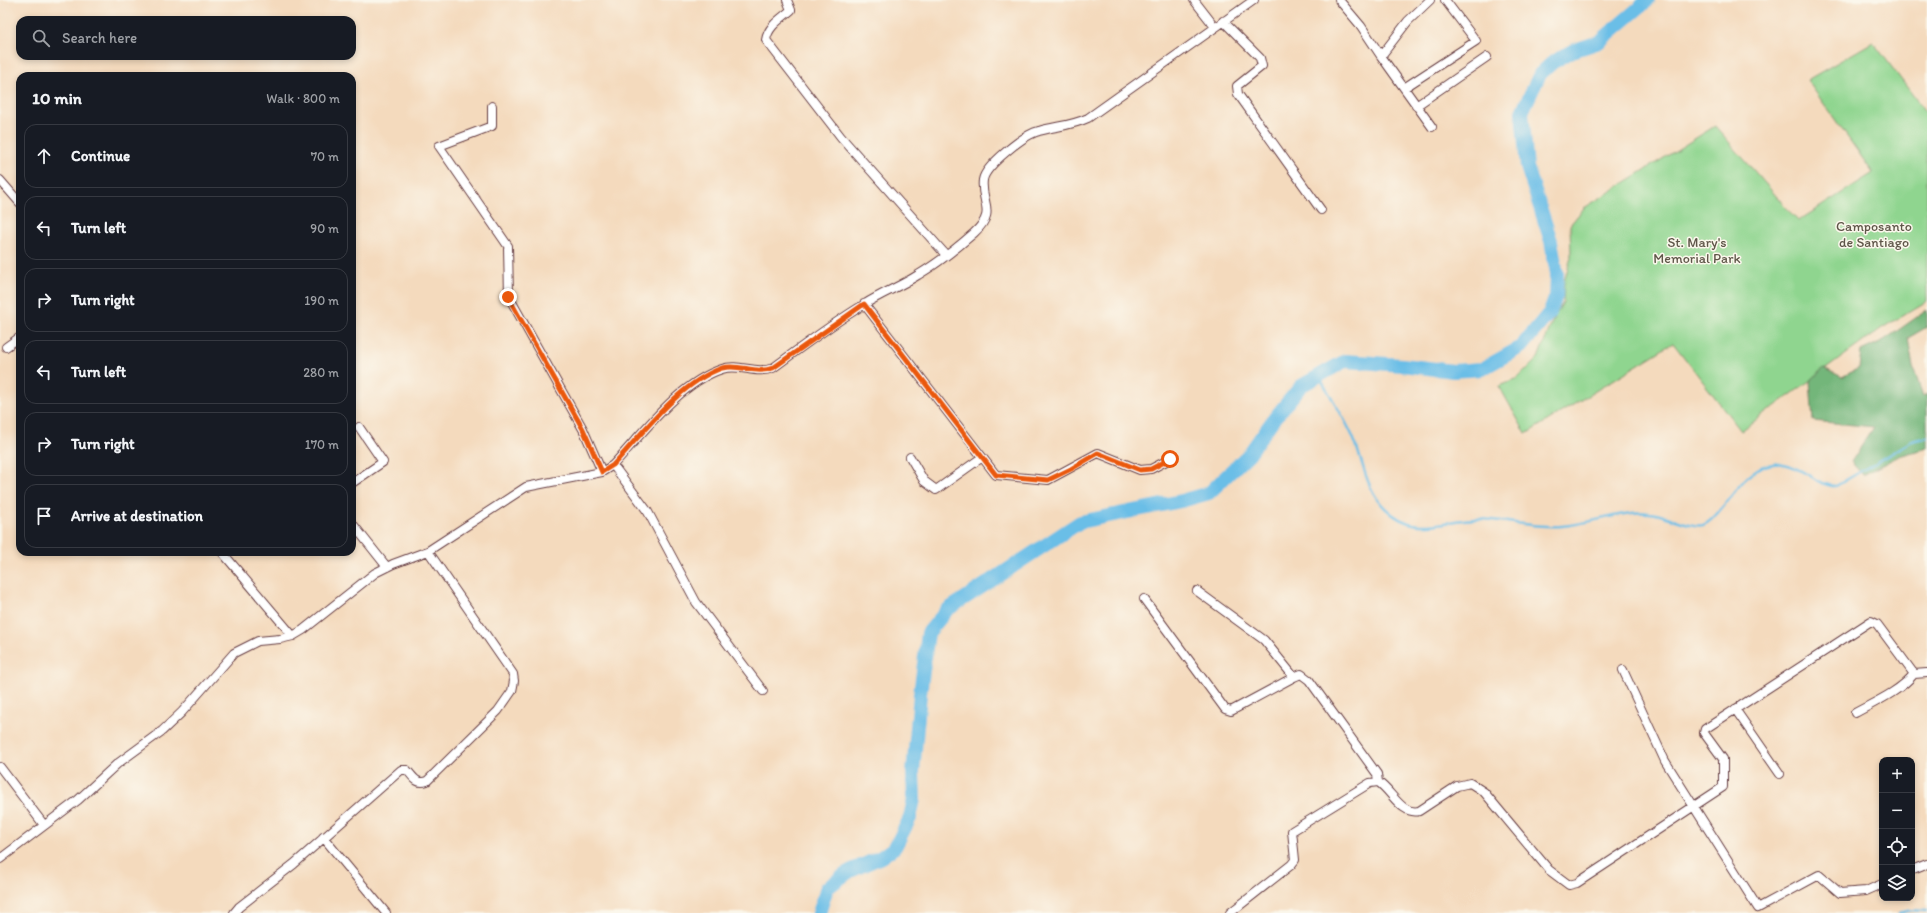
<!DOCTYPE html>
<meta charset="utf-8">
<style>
:root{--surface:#171b24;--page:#20242c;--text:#f1f3f6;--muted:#9ea1a6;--line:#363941}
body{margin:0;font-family:Itim,sans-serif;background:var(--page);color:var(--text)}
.controls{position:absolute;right:12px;bottom:12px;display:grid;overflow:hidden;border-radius:8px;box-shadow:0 2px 6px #0003}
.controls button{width:36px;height:36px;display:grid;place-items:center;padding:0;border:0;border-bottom:1px solid var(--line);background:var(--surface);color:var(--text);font:20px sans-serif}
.stop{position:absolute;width:12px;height:12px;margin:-9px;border:3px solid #ea580c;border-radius:50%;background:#fff}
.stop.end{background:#ea580c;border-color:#fff;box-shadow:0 1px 4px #0008}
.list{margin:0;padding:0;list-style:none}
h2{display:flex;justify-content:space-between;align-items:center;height:52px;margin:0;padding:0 16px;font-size:17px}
h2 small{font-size:13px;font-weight:400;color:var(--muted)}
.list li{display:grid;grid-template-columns:26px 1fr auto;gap:12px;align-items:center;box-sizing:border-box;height:64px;margin:0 8px 8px;padding:0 8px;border:1px solid var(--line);border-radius:12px}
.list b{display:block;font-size:15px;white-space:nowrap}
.list em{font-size:13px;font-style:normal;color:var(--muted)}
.icon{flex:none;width:22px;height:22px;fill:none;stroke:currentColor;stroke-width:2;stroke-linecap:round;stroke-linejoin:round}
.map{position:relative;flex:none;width:1927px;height:913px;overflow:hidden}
.search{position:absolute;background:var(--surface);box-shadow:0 2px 6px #0003;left:16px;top:16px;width:340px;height:44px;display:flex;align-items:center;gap:10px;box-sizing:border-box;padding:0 14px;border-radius:12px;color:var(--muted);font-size:15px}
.panel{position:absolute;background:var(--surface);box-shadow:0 2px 6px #0003;left:16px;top:72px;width:340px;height:484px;border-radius:12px}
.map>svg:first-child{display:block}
.green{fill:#8fd58f;stroke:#6c7a5d}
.forest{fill:#73b67a;stroke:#5e6a52}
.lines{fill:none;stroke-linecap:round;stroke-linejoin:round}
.stream{stroke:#6bbee7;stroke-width:2.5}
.river{stroke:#6bbee7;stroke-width:14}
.street-casing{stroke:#643b41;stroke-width:10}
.street{stroke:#fff;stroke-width:8}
.route{stroke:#ea580c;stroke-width:5}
.labels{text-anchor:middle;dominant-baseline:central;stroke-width:3;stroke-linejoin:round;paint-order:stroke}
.park-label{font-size:14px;fill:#5f5649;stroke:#fbf7ec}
</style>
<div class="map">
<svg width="1927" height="913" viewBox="0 0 1927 913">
<rect width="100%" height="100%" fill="#fbf7ec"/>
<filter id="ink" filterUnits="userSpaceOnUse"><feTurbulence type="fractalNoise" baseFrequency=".025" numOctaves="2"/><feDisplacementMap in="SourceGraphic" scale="8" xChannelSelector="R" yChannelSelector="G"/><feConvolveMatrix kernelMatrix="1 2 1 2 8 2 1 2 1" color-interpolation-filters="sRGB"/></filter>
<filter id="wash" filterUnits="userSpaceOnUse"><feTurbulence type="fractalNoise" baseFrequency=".012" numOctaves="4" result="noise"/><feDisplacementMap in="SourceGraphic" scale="16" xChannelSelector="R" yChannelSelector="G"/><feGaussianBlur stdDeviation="0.9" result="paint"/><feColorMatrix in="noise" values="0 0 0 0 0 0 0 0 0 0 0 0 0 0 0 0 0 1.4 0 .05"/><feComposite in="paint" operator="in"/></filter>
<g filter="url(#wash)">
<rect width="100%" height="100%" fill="#f4dabd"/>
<path class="green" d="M1873,42L1927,114V301L1882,328L1741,431L1673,343L1526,434L1499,386L1518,378L1538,358L1553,320L1563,302L1564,282L1571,257L1570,225L1584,208L1715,126L1798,221L1873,173L1807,80Z"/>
<path class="forest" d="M1927,310V327L1908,338L1913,367L1923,396L1927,394V448L1899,456L1863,475L1851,462L1874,427L1813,421L1810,381L1824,368L1842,377L1859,368L1861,351L1884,340Z"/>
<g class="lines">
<path class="stream" d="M1319,376C1330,396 1343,415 1352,435C1363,459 1365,489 1385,508C1417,540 1446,517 1482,519C1509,521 1535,528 1562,526C1591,524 1622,510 1650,513C1665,514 1690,528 1703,525C1721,519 1743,468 1768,465C1773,464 1779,463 1784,464C1802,467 1820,487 1836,486L1912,441L1927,437
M1899,913C1908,908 1917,909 1927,910"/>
<path class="river" d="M819,913L827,888L850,871L881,857L895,847L910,818L914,799L913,772L920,694L928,633L947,610L1080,522L1181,501L1209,493L1249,454L1273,420L1301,386L1345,361L1402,365L1453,371L1482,369L1521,347L1550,312L1556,296L1557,274L1551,241L1527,167L1522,112L1540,74L1552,63L1572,51L1599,42L1648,0"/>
</g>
</g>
<g filter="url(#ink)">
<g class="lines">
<defs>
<path id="street" d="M787,0L791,10C781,19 768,26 766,40L841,137L946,255
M1194,0L1215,27
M1339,0L1361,26L1381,56L1432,127
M1223,21L1260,58L1262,66L1237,86L1238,94L1321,210
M1381,56L1408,21L1430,0
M1404,88L1476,41L1445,0
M492,106V126L439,146L508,246L509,297L583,429L602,472
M1416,106L1487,57
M0,180L20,203
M864,304L996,475L1048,480L1098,453L1140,470L1151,469L1170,459
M6,347L20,337
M910,457L924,481L936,490L981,458
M613,465L648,512L696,602L763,691
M352,483L383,462L359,427
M352,523L387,567
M222,552L293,636
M1197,591L1264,640L1294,677
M1144,599L1225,709L1231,711L1294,677L1301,674L1309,680L1377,774L1378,782
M1623,670L1665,761L1758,908L1819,875L1840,893L1866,891L1882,884
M1735,709L1780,774
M1855,713C1875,702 1899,692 1914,674
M0,767L44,825
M323,837L386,913
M0,859L78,800L117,764L162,731L182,712L234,653L258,641L280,639L293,636L303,630L375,573L393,564L428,551L526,487L602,472L613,465C643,433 679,383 722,369C739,363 756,375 773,368C803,346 833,323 865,304C882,293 901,286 918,275C938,263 957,248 974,233C998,211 980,203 983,180C985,166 1025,134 1039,131C1056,126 1071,126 1088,118L1254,0
M1912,870L1927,864
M234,913L239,907L294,864L401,770H407C413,777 417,785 427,781L498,711L512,691L514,681L513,674L428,551
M1230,913L1291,865L1295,860L1292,831L1370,783L1378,782C1392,791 1401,815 1419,811L1457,786L1470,783L1484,792L1549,870L1569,885L1577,883L1723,787V759L1704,733L1705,729L1871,621L1877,624L1914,674L1927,673"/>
</defs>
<use href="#street" class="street-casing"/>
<use href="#street" class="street"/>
</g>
</g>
<g class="lines" filter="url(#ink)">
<path class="route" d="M508,297L583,429L602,472L613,465C643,433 679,383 722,368C739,363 756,375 773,368L864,304L996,475L1048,480L1071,469L1098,453L1140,470L1151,469L1170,459"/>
</g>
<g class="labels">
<g class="park-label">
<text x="1874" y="226">Camposanto<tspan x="1874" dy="16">de Santiago</tspan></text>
<text x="1697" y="242">St. Mary's<tspan x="1697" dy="16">Memorial Park</tspan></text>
</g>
</g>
</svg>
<div class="controls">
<button>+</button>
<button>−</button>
<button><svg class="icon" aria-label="locate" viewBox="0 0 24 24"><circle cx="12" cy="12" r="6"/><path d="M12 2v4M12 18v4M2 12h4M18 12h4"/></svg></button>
<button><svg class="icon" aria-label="layers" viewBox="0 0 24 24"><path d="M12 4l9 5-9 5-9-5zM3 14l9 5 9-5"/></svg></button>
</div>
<div class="stop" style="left:1170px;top:459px"></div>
<div class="stop end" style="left:508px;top:297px"></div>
<div class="search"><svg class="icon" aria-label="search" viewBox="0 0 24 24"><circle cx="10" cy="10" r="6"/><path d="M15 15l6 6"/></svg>Search here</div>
<section class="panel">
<h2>10 min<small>Walk · 800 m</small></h2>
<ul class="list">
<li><svg class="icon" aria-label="ahead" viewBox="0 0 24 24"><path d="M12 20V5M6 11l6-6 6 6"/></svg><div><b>Continue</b></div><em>70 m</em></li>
<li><svg class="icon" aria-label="left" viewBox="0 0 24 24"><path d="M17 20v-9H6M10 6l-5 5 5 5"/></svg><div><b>Turn left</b></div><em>90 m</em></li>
<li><svg class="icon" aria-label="right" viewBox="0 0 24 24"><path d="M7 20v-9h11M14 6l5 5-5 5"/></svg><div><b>Turn right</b></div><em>190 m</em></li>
<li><svg class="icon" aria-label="left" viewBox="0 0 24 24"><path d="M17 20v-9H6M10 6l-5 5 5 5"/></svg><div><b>Turn left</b></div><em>280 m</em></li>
<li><svg class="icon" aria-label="right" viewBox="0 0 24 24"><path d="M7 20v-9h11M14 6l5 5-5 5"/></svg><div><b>Turn right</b></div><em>170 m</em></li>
<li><svg class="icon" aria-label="arrive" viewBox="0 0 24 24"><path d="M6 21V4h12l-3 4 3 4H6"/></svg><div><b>Arrive at destination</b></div></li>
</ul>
</section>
</div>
